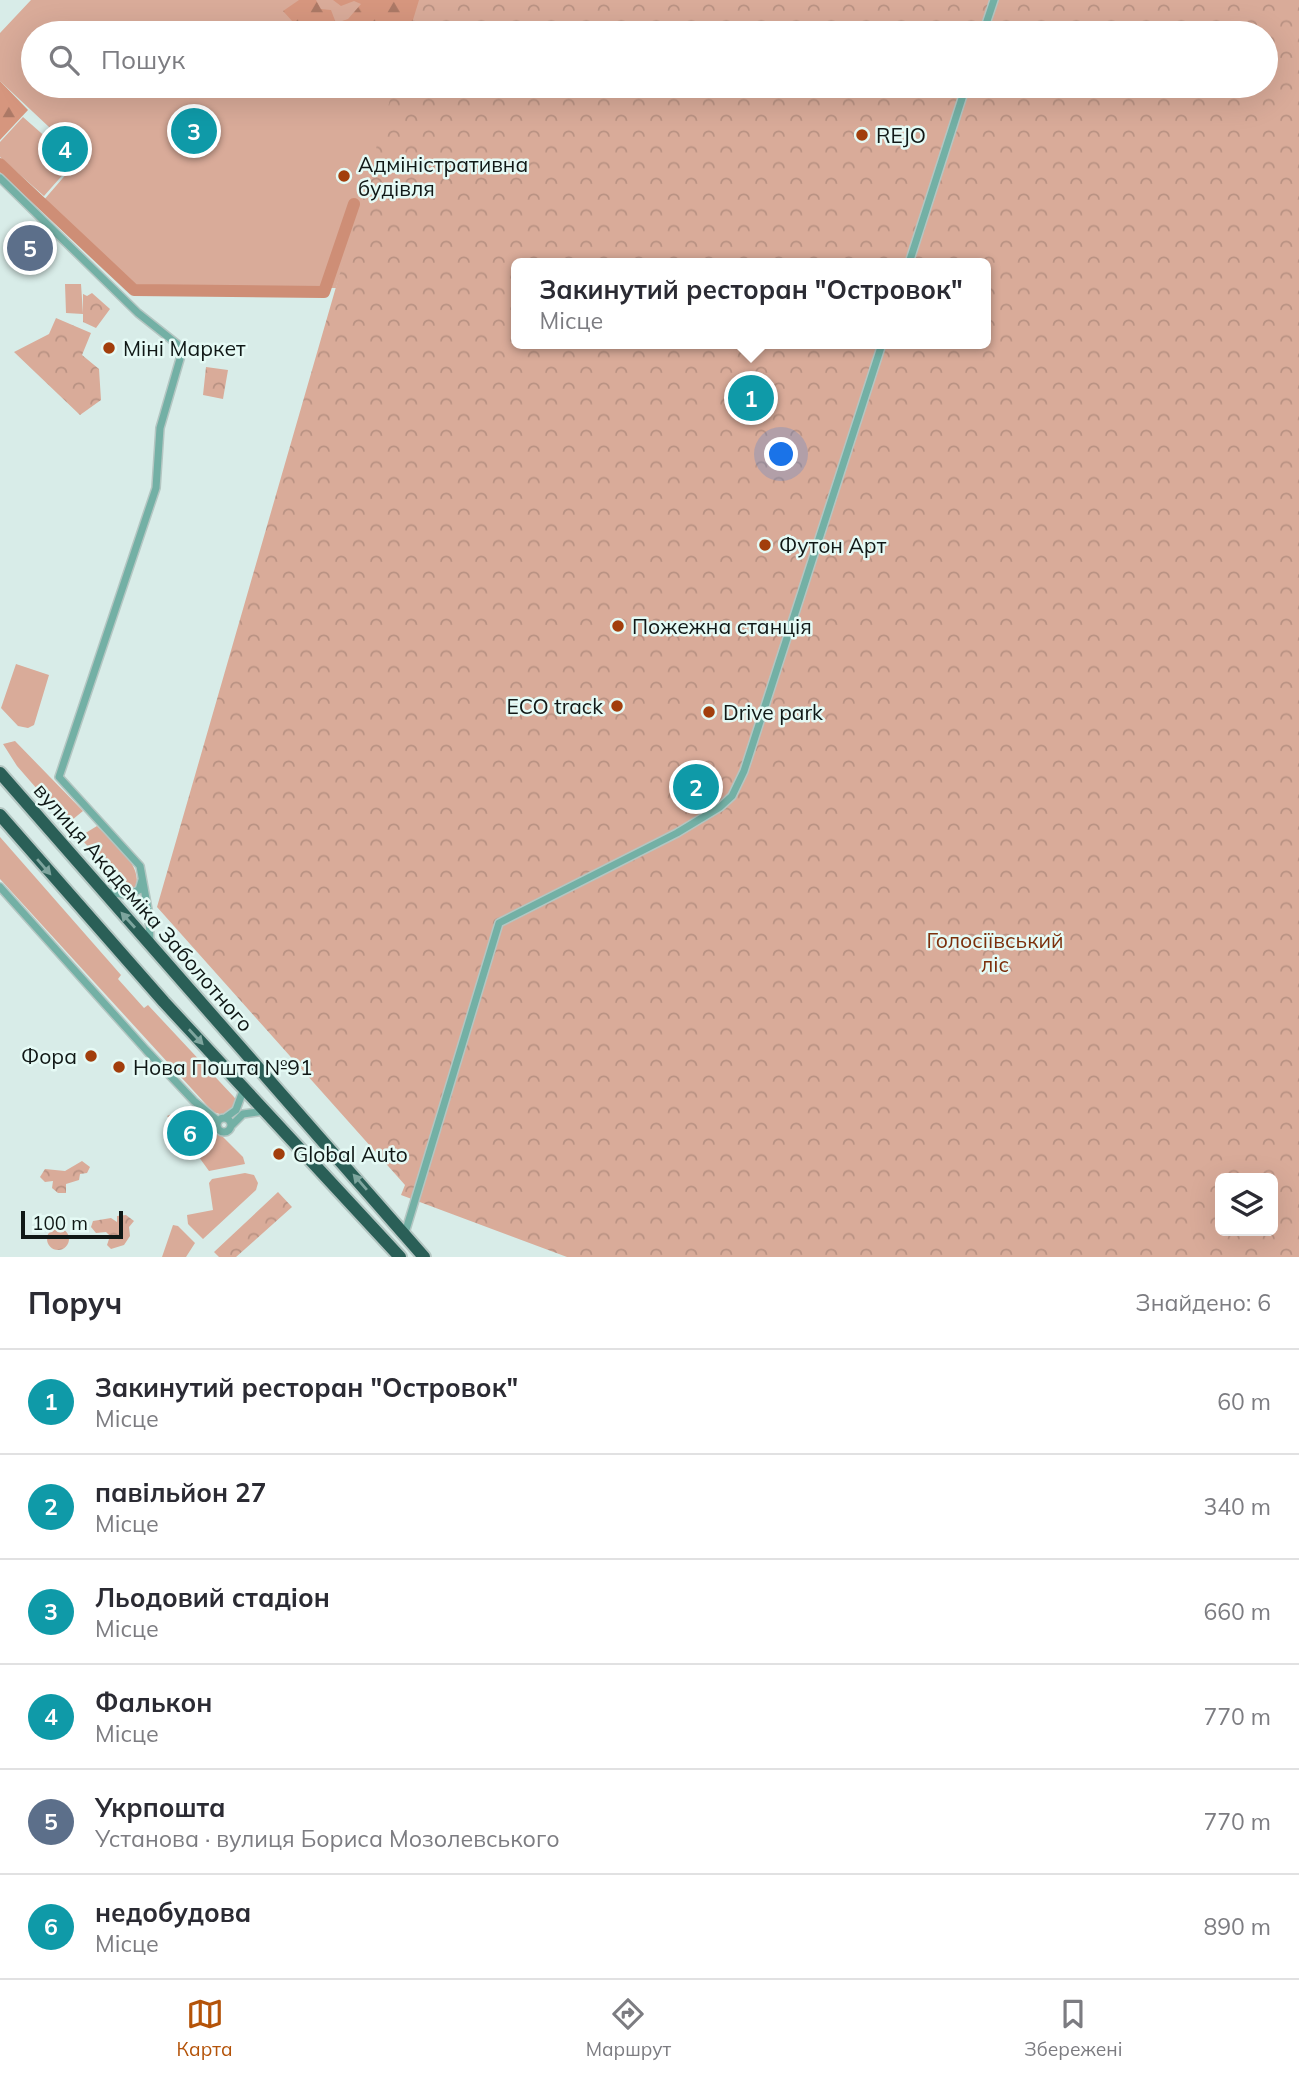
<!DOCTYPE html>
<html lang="uk">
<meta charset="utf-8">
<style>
:root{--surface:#fff;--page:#f7f7f7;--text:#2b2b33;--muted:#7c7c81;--line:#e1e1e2;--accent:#b45309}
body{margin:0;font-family:Mulish,sans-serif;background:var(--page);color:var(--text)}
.controls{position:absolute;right:21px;bottom:21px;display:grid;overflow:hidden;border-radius:10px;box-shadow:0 7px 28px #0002}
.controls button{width:63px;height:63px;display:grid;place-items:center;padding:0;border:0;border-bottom:2px solid var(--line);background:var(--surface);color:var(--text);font:35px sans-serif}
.scale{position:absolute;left:21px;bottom:18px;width:102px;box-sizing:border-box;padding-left:7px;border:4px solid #101816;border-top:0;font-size:19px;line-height:24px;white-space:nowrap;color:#101816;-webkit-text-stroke:5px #e5faf5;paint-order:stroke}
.you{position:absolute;left:782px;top:455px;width:24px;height:24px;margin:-18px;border:5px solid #fff;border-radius:50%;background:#1a73e8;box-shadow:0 0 0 10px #1a73e833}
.badge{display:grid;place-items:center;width:46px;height:46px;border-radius:50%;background:var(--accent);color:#fff;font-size:23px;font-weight:700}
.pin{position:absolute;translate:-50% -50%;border:4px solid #fff;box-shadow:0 2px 7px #0006}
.popup{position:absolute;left:511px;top:258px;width:480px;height:91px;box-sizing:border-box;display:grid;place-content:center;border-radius:10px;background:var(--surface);filter:drop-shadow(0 2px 5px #0005);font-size:23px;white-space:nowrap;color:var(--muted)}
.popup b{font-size:26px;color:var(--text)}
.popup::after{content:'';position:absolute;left:50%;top:100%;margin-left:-14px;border:14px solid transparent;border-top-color:var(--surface)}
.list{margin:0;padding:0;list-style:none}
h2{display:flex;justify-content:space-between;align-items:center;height:91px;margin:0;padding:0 28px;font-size:30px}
h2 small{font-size:23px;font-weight:400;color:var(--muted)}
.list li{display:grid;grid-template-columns:46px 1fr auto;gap:21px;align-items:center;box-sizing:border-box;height:105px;padding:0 28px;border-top:2px solid var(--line)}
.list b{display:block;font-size:26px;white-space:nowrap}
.list p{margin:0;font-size:23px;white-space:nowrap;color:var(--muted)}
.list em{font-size:23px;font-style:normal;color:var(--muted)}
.icon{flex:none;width:38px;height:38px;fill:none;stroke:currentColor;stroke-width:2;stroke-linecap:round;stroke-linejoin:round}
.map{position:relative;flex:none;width:1299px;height:1257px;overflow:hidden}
.search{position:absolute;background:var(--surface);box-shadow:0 7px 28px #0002;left:21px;right:21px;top:21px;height:77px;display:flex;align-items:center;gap:18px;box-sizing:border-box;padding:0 24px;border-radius:38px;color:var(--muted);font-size:26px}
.sheet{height:721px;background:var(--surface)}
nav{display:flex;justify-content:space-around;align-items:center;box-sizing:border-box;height:98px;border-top:2px solid var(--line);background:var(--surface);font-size:19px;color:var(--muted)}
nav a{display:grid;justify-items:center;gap:4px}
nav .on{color:var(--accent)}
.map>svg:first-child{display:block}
.green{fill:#d9ab99}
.forest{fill:url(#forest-firs)}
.park{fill:url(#park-crowns);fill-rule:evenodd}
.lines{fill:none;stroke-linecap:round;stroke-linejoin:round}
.river{stroke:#ce8e76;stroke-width:12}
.street-casing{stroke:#b4c6c2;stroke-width:10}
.highway-casing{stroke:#b4c6c2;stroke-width:16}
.street{stroke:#73b0a5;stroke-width:7}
.highway{stroke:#2a5f57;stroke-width:12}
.oneway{fill:#7ea59e}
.poi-dot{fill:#a23e0c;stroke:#e5faf5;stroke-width:2.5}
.labels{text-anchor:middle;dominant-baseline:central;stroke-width:5;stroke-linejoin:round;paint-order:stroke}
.poi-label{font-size:21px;fill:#101816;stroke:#e5faf5;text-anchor:start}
.street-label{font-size:21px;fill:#101816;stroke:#e5faf5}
.park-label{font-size:21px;fill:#7b2f0b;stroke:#e5faf5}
</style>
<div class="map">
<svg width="1299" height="1257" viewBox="0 0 1299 1257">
<defs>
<pattern id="forest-firs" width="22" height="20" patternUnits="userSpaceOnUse" patternTransform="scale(1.75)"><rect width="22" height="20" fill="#d6967e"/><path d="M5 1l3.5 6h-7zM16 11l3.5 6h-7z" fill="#ac7966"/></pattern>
<pattern id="park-crowns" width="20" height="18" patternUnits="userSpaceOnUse" patternTransform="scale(1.75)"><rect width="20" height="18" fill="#d9ab99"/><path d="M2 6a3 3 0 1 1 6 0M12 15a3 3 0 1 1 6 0" fill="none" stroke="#b99283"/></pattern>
</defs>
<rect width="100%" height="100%" fill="#d8ece8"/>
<path class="green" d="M31,0H425L415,33H33V86H398L336,288H135L43,201L81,157L0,81V33Z
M23,117L74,162L44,196L0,157V142Z
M65,284H81L83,314L66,313Z
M16,664L49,675L34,725L28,728L18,726L1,708Z
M15,741L83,811L72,820H64L17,766L3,744Z
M97,826C111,840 145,866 135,888L130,890L79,837Z
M0,837L121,975L118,979L144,1008L148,1005L234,1097L236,1100L233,1109L223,1115L213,1112L0,879Z
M176,1112L183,1117L213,1127L243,1157L245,1164L209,1171L183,1135L198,1139L200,1133L182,1128L181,1132L167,1116Z
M245,1173L254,1175L258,1183L256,1190L203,1239L188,1224L187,1215L213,1210L209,1183L212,1179Z
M173,1225L178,1226L195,1243L186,1257H162Z"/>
<path class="forest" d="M299,0H316L321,9L331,10L336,23L348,19L361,4L354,1L341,6L333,0H434L424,33H303L283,11Z
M0,81L28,110L0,140Z"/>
<path class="park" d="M419,0H1299V1257H567L401,1195L405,1185L157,907L394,86H1266V33H409ZM516,263H986V344H516ZM1220,1178H1273V1231H1220Z
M92,293L110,309L96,328L83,322V294L87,296Z
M56,318L91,333L82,355L99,369L101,400L80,415L14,352L49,334Z
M206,367L228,370L223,399L203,395Z
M82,1161L90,1167L87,1173L80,1174L79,1180L66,1184V1193H58L52,1188L53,1181L45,1182L40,1177L45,1169L65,1171Z
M278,1192L292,1207L236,1257H219L214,1252Z
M126,1215L134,1221L129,1227L130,1236L124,1245L111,1249L107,1245L110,1236L106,1232L96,1233L91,1227L93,1221L111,1218L117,1222V1216Z
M47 1239a11 11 0 1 1 22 0a11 11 0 1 1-22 0Z"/>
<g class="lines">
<path class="river" d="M0,164L134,290L324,292L354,204"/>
<defs>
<path id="street" d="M983,33L994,0
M0,178L138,313L177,344L182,352L160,428L156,488L59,777L140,866L149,915L150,944
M909,263L966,86
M0,887L146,1050L194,1101L218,1121
M107,892L127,895L139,890L142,880
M217 1125a7 7 0 1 1 14 0a7 7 0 1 1-14 0Z
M225,1118L236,1110L244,1088
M232,1125L243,1114L265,1111
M405,1233L499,923L677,833L720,807L732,796L744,771L882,344"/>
<path id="highway" d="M0,773L424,1257
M0,815L164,1002L400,1257"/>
</defs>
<use href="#street" class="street-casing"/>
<use href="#highway" class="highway-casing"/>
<use href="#street" class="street"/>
<use href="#highway" class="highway"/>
</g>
<defs><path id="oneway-solid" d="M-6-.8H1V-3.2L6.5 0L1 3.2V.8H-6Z" transform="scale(1.75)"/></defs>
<g class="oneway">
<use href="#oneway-solid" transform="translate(44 867) rotate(49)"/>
<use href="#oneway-solid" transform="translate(128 920) rotate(-132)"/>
<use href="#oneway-solid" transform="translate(196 1037) rotate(47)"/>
<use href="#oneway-solid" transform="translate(360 1182) rotate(-131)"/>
</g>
<g class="poi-dot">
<circle cx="862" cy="135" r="7"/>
<circle cx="344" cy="176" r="7"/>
<circle cx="109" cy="348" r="7"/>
<circle cx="765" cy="545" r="7"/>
<circle cx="618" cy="626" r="7"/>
<circle cx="617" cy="706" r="7"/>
<circle cx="709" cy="712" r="7"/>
<circle cx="91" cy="1056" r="7"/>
<circle cx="119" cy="1067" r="7"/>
<circle cx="279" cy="1154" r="7"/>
</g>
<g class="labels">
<g class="poi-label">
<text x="876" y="135">REJO</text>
<text x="358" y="164">Адміністративна<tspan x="358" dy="24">будівля</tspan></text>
<text x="123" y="348">Міні Маркет</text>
<text x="779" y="545">Футон Арт</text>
<text x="632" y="626">Пожежна станція</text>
<text x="603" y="706" text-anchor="end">ECO track</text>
<text x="723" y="712">Drive park</text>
<text x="77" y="1056" text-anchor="end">Фора</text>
<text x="133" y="1067">Нова Пошта №91</text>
<text x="293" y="1154">Global Auto</text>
</g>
<g class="street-label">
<text transform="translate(144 907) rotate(49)">вулиця Академіка Заболотного</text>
</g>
<g class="park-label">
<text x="995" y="940">Голосіївський<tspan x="995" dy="24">ліс</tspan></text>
</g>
</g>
</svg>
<div class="controls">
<button><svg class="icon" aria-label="layers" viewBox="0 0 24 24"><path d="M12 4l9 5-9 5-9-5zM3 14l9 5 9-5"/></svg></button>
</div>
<div class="scale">100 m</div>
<div class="you"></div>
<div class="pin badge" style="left:751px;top:398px;background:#0f9aa8">1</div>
<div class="popup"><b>Закинутий ресторан &quot;Островок&quot;</b>Місце</div>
<div class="pin badge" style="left:696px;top:787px;background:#0f9aa8">2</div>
<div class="pin badge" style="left:194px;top:131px;background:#0f9aa8">3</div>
<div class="pin badge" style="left:65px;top:149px;background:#0f9aa8">4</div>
<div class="pin badge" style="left:30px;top:248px;background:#5c6f8a">5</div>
<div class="pin badge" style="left:190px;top:1133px;background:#0f9aa8">6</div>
<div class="search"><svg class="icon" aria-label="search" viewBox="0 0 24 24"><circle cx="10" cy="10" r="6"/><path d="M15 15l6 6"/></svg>Пошук</div>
</div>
<section class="sheet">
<h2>Поруч<small>Знайдено: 6</small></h2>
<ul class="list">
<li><span class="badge" style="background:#0f9aa8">1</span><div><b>Закинутий ресторан &quot;Островок&quot;</b><p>Місце</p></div><em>60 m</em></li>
<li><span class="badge" style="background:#0f9aa8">2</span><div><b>павільйон 27</b><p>Місце</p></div><em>340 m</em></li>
<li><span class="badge" style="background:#0f9aa8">3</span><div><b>Льодовий стадіон</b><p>Місце</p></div><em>660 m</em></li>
<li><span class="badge" style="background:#0f9aa8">4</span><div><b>Фалькон</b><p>Місце</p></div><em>770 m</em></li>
<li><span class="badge" style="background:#5c6f8a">5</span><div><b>Укрпошта</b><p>Установа · вулиця Бориса Мозолевського</p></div><em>770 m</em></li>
<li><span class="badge" style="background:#0f9aa8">6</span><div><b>недобудова</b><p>Місце</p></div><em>890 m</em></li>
</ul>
</section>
<nav>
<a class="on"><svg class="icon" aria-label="map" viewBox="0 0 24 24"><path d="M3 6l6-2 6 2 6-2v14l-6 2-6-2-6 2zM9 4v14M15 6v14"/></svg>Карта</a>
<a><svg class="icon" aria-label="directions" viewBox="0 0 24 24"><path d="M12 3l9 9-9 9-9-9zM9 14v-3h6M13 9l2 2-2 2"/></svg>Маршрут</a>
<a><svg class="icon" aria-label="saved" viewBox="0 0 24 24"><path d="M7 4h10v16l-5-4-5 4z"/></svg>Збережені</a>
</nav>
